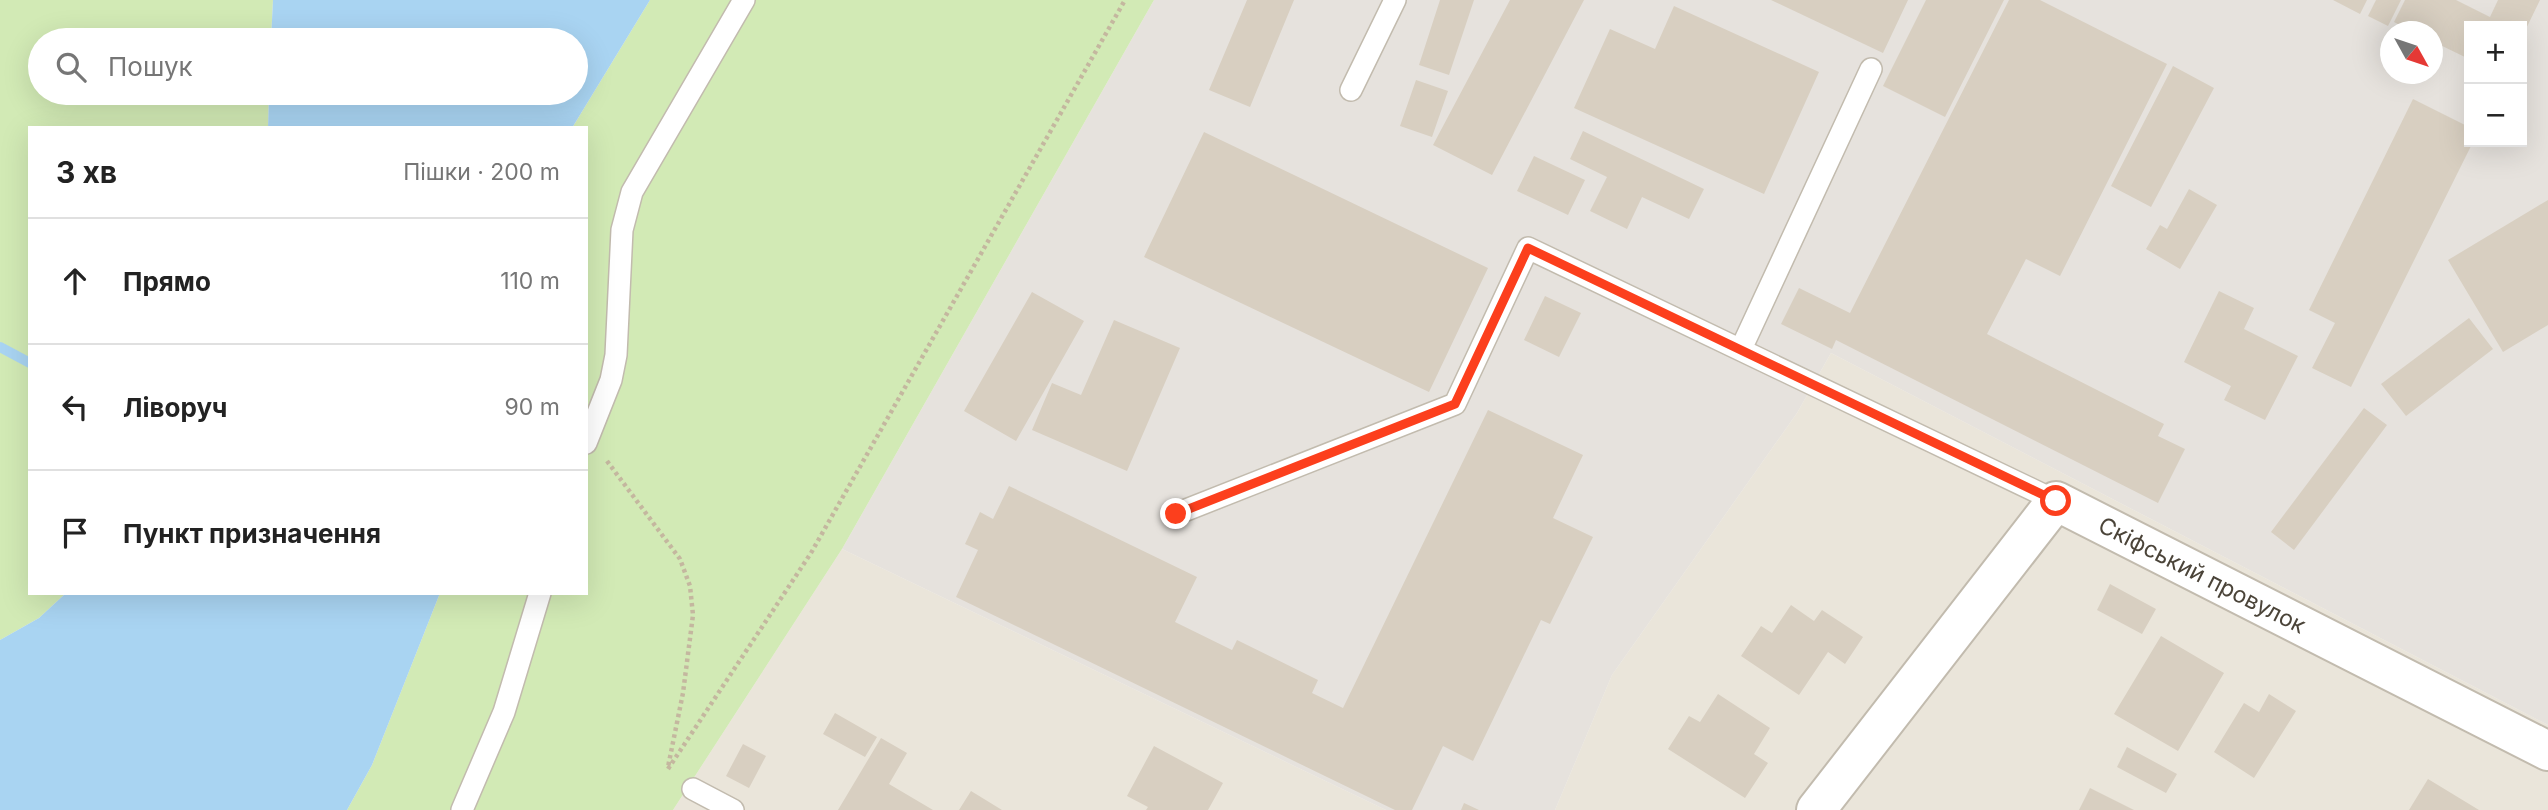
<!DOCTYPE html>
<html lang="uk">
<meta charset="utf-8">
<style>
:root{--surface:#fff;--page:#f2f2f2;--text:#222;--muted:#767676;--line:#e0e0e0}
body{margin:0;font-family:Inter,sans-serif;background:var(--page);color:var(--text)}
.controls{position:absolute;right:21px;top:21px;display:grid;overflow:hidden;border-radius:0px;box-shadow:0 7px 28px #0002}
.controls button{width:63px;height:63px;display:grid;place-items:center;padding:0;border:0;border-bottom:2px solid var(--line);background:var(--surface);color:var(--text);font:35px sans-serif}
.compass{position:absolute;left:2380px;top:21px;width:63px;height:63px;border-radius:50%;background:var(--surface);box-shadow:0 7px 28px #0002;rotate:130deg}
.stop{position:absolute;width:21px;height:21px;margin:-16px;border:5px solid #fc3f1d;border-radius:50%;background:#fff}
.stop.end{background:#fc3f1d;border-color:#fff;box-shadow:0 2px 7px #0008}
.list{margin:0;padding:0;list-style:none}
h2{display:flex;justify-content:space-between;align-items:center;height:91px;margin:0;padding:0 28px;font-size:30px}
h2 small{font-size:23px;font-weight:400;color:var(--muted)}
.list li{display:grid;grid-template-columns:46px 1fr auto;gap:21px;align-items:center;box-sizing:border-box;height:126px;padding:0 28px;border-top:2px solid var(--line)}
.list b{display:block;font-size:26px;white-space:nowrap}
.list em{font-size:23px;font-style:normal;color:var(--muted)}
.icon{flex:none;width:38px;height:38px;fill:none;stroke:currentColor;stroke-width:2;stroke-linecap:round;stroke-linejoin:round}
.map{position:relative;flex:none;width:2548px;height:810px;overflow:hidden}
.search{position:absolute;background:var(--surface);box-shadow:0 7px 28px #0002;left:28px;top:28px;width:560px;height:77px;display:flex;align-items:center;gap:18px;box-sizing:border-box;padding:0 24px;border-radius:38px;color:var(--muted);font-size:26px}
.panel{position:absolute;background:var(--surface);box-shadow:0 7px 28px #0002;left:28px;top:126px;width:560px;height:469px;border-radius:0px}
.map>svg:first-child{display:block}
.residential{fill:#eae5da}
.industrial{fill:#e6e2dd;fill-rule:evenodd}
.green{fill:#d2eab5}
.water{fill:#a9d4f2}
.lines{fill:none;stroke-linecap:round;stroke-linejoin:round}
.stream{stroke:#a9d4f2;stroke-width:10}
.building{fill:#d8cfc1}
.lane-casing{stroke:#c2bbae;stroke-width:24}
.street-casing{stroke:#c2bbae;stroke-width:42}
.path{stroke:#c4b79f;stroke-width:4.5;stroke-dasharray:3.5 3.5;stroke-linecap:butt}
.lane{stroke:#fff;stroke-width:21}
.street{stroke:#fff;stroke-width:38}
.route{stroke:#fc3f1d;stroke-width:9}
.labels{text-anchor:middle;dominant-baseline:central;stroke-width:7;stroke-linejoin:round;paint-order:stroke}
.street-label{font-size:23px;fill:#4b4439;stroke:#fff}
</style>
<div class="map">
<svg width="2548" height="810" viewBox="0 0 2548 810">
<rect width="100%" height="100%" fill="#f6f3ec"/>
<path class="residential" d="M1831,353L2548,725V810H1555L1612,675L1797,413Z
M842,549L1386,810H673Z"/>
<path class="industrial" d="M1154,0H2548V725L1831,353L1797,413L1612,675L1555,810H1386L842,549ZM2469,26H2522V142H2469ZM2390,32H2432V74H2390Z"/>
<path class="green" d="M0,0H273L271,40H40V93H269L268,128H30V593H66L39,618L0,640Z
M650,0H1154L842,549L673,810H347L372,765L440,593H586V128H572Z"/>
<path class="water" d="M273,0H650L572,128H268L269,93H576V40H271Z
M66,593H440L372,765L347,810H0V640L39,618Z"/>
<g class="lines">
<path class="stream" d="M0,347L30,363"/>
</g>
<path class="building" d="M1247,0H1294L1250,107L1209,90Z
M1440,0H1474L1449,75L1419,65Z
M1510,0H1584L1492,175L1433,145Z
M1771,0H1908L1883,53Z
M1926,0H2004L1945,117L1883,86Z
M2009,0H2040L2167,64L2060,276L2026,259L1987,334L2164,424L2158,436L2185,449L2158,503L1836,340L1832,349L1781,324L1799,288L1850,313Z
M2333,0H2367L2360,14Z
M2376,0H2401L2388,26L2368,16Z
M2405,0H2456L2490,17L2498,0H2540L2522,37V26H2469V59L2432,41V32H2413L2394,22Z
M1674,6L1819,72L1764,194L1574,108L1610,29L1655,49Z
M2173,66L2214,88L2151,207L2111,186Z
M1416,80L1448,91L1432,137L1400,126Z
M2413,99L2469,127V142H2473L2351,387L2312,368L2335,323L2309,310Z
M1583,131L1704,189L1689,219L1642,197L1627,229L1590,211L1607,177L1570,159Z
M1204,132L1488,268L1429,392L1144,257Z
M1534,156L1585,180L1568,215L1517,191Z
M2189,189L2217,205L2180,269L2146,249L2160,225L2167,229Z
M2548,200V325L2503,352L2448,260Z
M2219,291L2254,308L2244,329L2298,356L2265,420L2224,400L2231,386L2184,362Z
M1032,292L1084,321L1016,441L964,411Z
M1545,296L1581,313L1559,357L1524,340Z
M2469,318L2493,349L2406,416L2381,384Z
M1114,320L1180,348L1127,471L1032,430L1052,383L1081,395Z
M2364,408L2387,425L2294,550L2271,532Z
M1488,410L1583,455L1553,518L1593,537L1550,624L1541,620L1473,761L1443,746L1412,810H1395L956,597L978,550L965,544L980,512L993,519L1009,486L1197,577L1175,622L1232,650L1237,640L1318,680L1312,693L1343,708Z
M2110,584L2156,609L2142,634L2097,610Z
M1791,605L1814,621L1822,610L1863,637L1845,664L1828,652L1799,695L1741,656L1761,626L1772,633Z
M2161,636L2224,673L2178,751L2114,714Z
M1718,694L1770,728L1754,754L1768,763L1745,798L1668,749L1689,716L1700,722Z
M2269,694L2296,711L2254,778L2214,752L2244,703L2259,712Z
M835,713L877,737L865,757L823,734Z
M881,738L907,753L889,784L933,810H838Z
M743,744L766,756L749,788L726,776Z
M1154,746L1223,783L1208,810H1146L1148,807L1127,796Z
M2127,747L2177,774L2166,793L2117,767Z
M2428,779L2479,810H2409Z
M2090,788L2134,810H2079Z
M971,791L1002,810H959Z
M1464,803L1479,810H1461Z"/>
<g class="lines">
<defs>
<path id="lane" d="M1351,90L1395,0
M1741,349L1871,69
M586,443L611,380L616,355L622,230L632,192L744,0
M1176,514L1455,404L1528,248L2056,501
M693,789L733,810
M462,810L504,712L540,593"/>
<g id="street">
<path id="s1" d="M1816,810L2056,501L2548,751"/>
</g>
</defs>
<use href="#lane" class="lane-casing"/>
<use href="#street" class="street-casing"/>
<path class="path" d="M607,461L680,559L690,586L693,615L683,693L668,767
M668,769L811,553L1125,0"/>
<use href="#lane" class="lane"/>
<use href="#street" class="street"/>
</g>
<g class="lines">
<path class="route" d="M1176,514L1455,404L1528,248L2056,501"/>
</g>
<g class="labels">
<g class="street-label">
<text stroke="none"><textPath href="#s1" startOffset="555">Скіфський провулок</textPath></text>
</g>
</g>
</svg>
<div class="controls">
<button>+</button>
<button>−</button>
</div>
<svg class="compass" viewBox="-18 -18 36 36"><path d="M0-13l5 13h-10z" fill="#e53935"/><path d="M0 13l5-13h-10z" fill="#767676"/></svg>
<div class="stop" style="left:2056px;top:501px"></div>
<div class="stop end" style="left:1176px;top:514px"></div>
<div class="search"><svg class="icon" aria-label="search" viewBox="0 0 24 24"><circle cx="10" cy="10" r="6"/><path d="M15 15l6 6"/></svg>Пошук</div>
<section class="panel">
<h2>3 хв<small>Пішки · 200 m</small></h2>
<ul class="list">
<li><svg class="icon" aria-label="ahead" viewBox="0 0 24 24"><path d="M12 20V5M6 11l6-6 6 6"/></svg><div><b>Прямо</b></div><em>110 m</em></li>
<li><svg class="icon" aria-label="left" viewBox="0 0 24 24"><path d="M17 20v-9H6M10 6l-5 5 5 5"/></svg><div><b>Ліворуч</b></div><em>90 m</em></li>
<li><svg class="icon" aria-label="arrive" viewBox="0 0 24 24"><path d="M6 21V4h12l-3 4 3 4H6"/></svg><div><b>Пункт призначення</b></div></li>
</ul>
</section>
</div>
